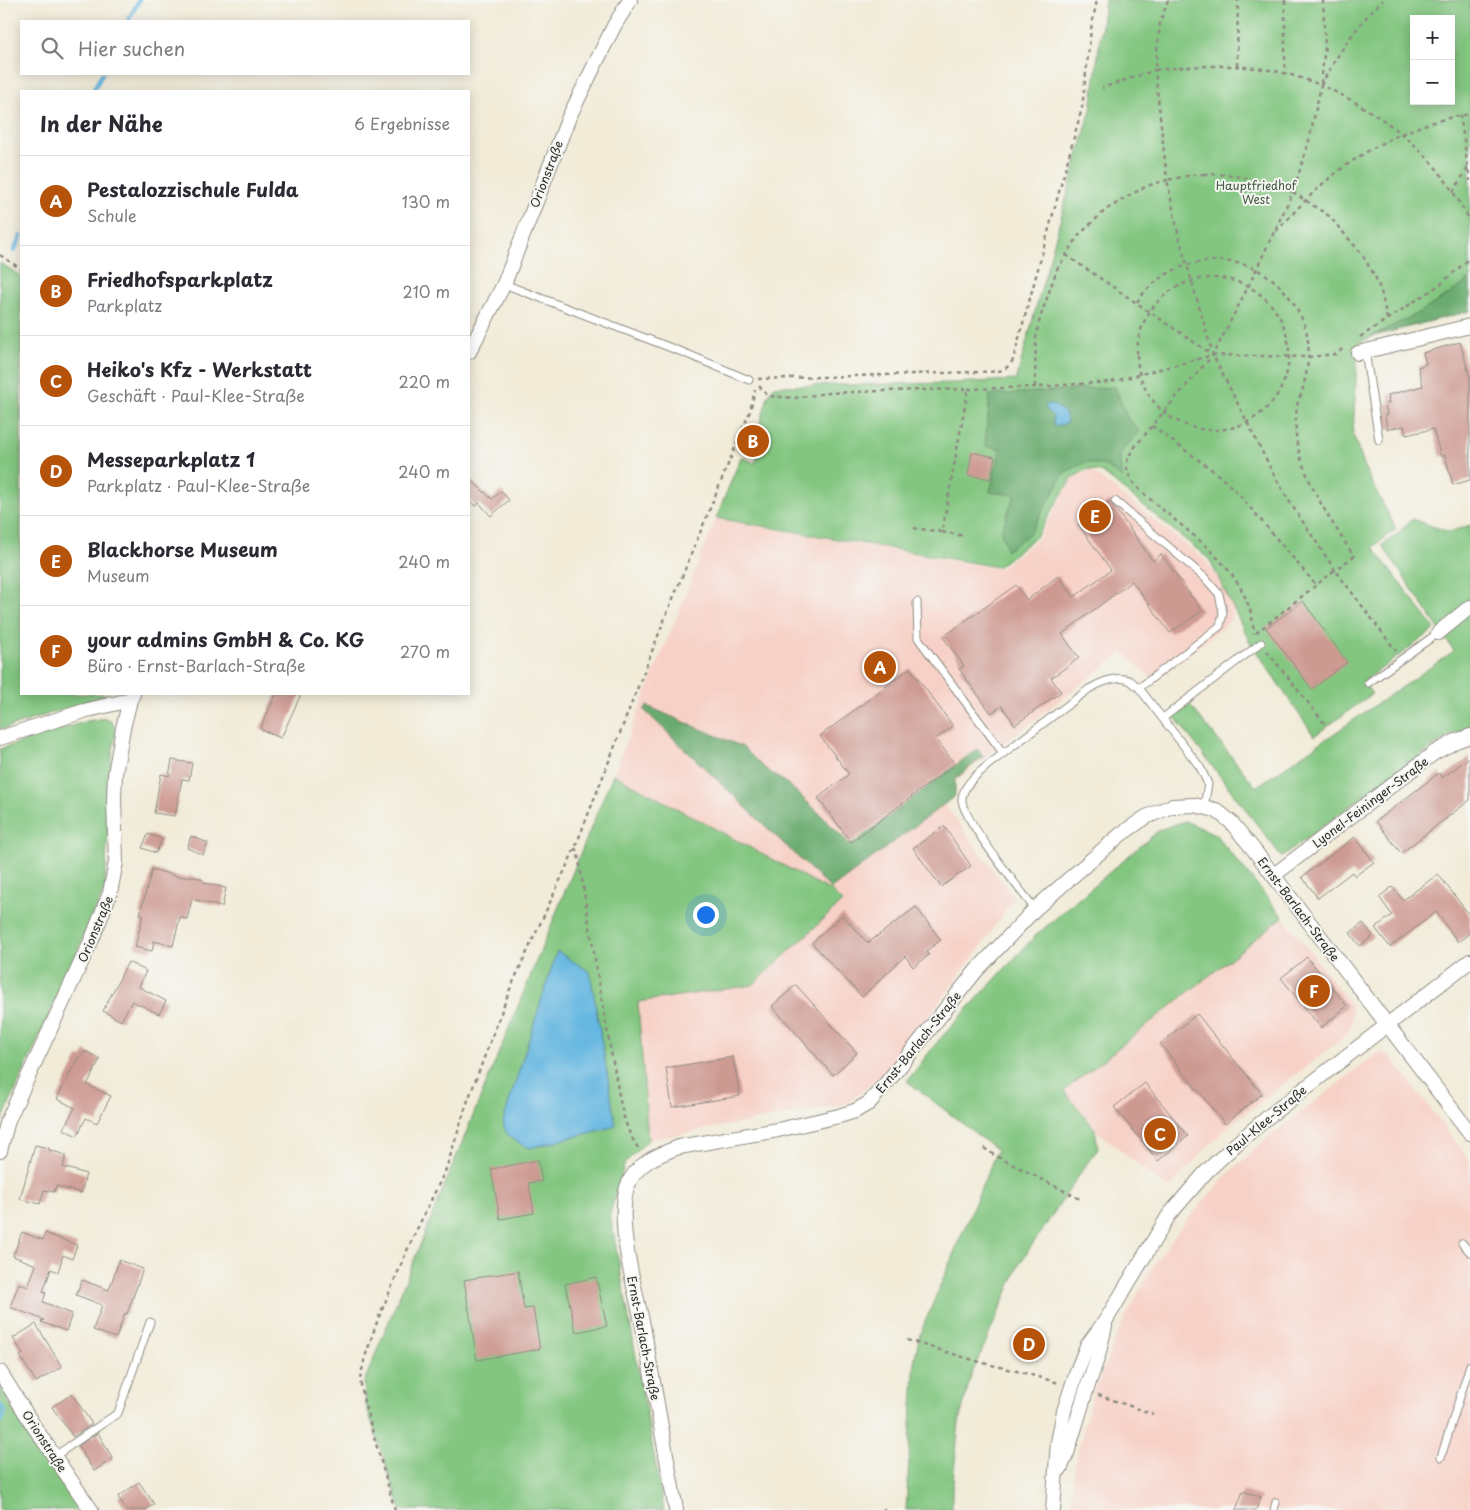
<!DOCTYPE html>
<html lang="de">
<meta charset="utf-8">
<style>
:root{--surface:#fff;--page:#f2f2f3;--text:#2b2b33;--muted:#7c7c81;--line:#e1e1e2;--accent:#b45309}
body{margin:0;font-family:"Playpen Sans",sans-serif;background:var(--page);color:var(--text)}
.controls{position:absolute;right:15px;top:15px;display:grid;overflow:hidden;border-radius:0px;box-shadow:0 2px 12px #0003}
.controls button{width:45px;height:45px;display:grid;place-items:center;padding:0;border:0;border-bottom:1px solid var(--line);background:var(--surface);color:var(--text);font:25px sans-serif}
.you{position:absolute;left:705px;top:914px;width:18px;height:18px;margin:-12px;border:4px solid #fff;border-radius:50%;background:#1a73e8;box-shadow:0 0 0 8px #1a73e833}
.badge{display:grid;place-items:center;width:32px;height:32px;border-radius:50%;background:var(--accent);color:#fff;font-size:16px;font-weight:700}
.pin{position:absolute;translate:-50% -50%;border:2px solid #fff;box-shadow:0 1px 5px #0006}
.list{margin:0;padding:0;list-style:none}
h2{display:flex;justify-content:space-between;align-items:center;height:65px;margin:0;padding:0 20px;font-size:21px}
h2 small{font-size:16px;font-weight:400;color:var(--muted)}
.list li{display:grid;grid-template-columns:32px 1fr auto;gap:15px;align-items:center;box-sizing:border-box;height:90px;padding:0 20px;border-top:1px solid var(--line)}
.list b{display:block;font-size:19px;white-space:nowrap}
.list p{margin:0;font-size:16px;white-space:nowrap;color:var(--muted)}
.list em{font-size:16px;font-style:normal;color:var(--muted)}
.icon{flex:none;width:28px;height:28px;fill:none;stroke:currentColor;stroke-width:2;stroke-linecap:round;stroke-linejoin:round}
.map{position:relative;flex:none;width:1470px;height:1510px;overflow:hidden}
.search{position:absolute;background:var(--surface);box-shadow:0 2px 12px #0003;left:20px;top:20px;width:450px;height:55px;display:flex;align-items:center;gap:12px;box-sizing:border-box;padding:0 18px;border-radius:0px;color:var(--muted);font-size:19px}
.panel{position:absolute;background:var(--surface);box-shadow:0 2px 12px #0003;left:20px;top:90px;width:450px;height:605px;border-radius:0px}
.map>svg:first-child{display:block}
.built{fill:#f7d1c7}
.green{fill:#82c680;stroke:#567856;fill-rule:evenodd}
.forest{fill:#69ab6e;stroke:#4a6b4c}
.water{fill:#66b7e1;stroke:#487186}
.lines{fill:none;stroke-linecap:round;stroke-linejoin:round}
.stream{stroke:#66b7e1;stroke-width:4.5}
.building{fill:#cd9a92}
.service-casing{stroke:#8e8b82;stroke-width:9}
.minor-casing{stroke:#8e8b82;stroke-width:16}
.path{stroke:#8e8b82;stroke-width:2.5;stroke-dasharray:4 4;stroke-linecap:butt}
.service{stroke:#fff;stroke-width:7}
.minor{stroke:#fff;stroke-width:14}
.labels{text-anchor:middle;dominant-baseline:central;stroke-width:4;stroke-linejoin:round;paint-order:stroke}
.street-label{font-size:12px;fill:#2b2b2b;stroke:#f6f6f2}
.park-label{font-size:12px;fill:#455a44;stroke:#f6f6f2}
</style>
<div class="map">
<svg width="1470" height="1510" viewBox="0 0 1470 1510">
<rect width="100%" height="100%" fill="#f6f6f2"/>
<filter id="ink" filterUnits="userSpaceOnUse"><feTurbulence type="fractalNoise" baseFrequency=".02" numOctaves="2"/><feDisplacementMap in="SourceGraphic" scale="10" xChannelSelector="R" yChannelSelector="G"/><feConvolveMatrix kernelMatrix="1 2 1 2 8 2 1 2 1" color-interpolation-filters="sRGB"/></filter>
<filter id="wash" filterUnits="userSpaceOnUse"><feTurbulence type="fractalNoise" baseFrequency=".0096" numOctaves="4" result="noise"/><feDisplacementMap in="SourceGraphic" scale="20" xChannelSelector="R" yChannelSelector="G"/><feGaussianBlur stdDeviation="1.12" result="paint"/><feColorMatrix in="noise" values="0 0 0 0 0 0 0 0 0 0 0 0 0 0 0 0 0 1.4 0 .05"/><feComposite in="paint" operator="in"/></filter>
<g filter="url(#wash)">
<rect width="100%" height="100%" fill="#f1ebd8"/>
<path class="built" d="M1090,470L1204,559L1234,600L1232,619L1155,681L1123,652L956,780L944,804L1014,898L981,947L888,1070L847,1104L648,1140L638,1002L753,985L831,891L613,774L716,519L999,569L1038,539L1073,478Z
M1283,917L1347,999L1352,1009V1020L1351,1025L1349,1031L1341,1040L1279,1087L1222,1132L1168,1189L1095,1129L1064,1091Z
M1383,1053L1391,1057L1470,1161V1510H1069L1077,1454L1093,1393L1124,1319L1153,1266L1168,1245L1186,1221L1226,1176L1266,1139L1370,1059L1377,1054Z"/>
<path class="green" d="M1105,0H1470V279C1436,306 1397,325 1358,343L1353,434L1367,473L1396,529L1373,547L1435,629L1363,682L1372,694L1314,736L1251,644L1209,559L1103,473L1088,469L1072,478L1036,537L997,567L716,518L741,457L755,463L768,428L760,424L768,396L774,386L950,383L1016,380L1091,109ZM1414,19H1451V101H1414Z
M0,263L21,276V694H110L0,730Z
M1412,519L1449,532L1470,525V730L1455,733L1402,767L1282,857L1173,715L1190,705L1256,787L1454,651L1382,545L1396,535Z
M105,718L112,722L116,731L111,761L105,889L0,1125V749L87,721Z
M613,774L831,891L842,902L753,985L638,1002L648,1140L625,1163L610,1214L664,1510H401L366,1405L364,1382Z
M1185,821L1215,834L1283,917L1064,1091L1095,1129L1098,1149L1088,1162L1020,1263L971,1376L959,1422L952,1491V1510H906L915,1357L920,1334L997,1150L907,1081L938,1041L1035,936L1159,830Z
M0,1386L35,1450L82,1510H0Z"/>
<path class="forest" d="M1470,279V311L1370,337C1405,320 1439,304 1470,279Z
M1115,387L1127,417L1139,431C1123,452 1115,450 1123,478L1106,466L1087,462L1065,472L1030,533L1007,550L1001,531L1015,495L990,492L1001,449L985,446L990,395Z
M647,706L743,747L763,767L789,785L819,813L851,845L977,749L984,756L955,779V796L831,889L644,710Z"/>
<path class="water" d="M1048,404C1058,405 1066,412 1067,422L1064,424L1055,426L1053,422V416L1046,409V406Z
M557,951L590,972L616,1126L531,1148C518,1144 504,1137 503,1121Z"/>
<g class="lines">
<path class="stream" d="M128,21L139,0
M93,91L102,74
M14,251L21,236
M0,1405L5,1412L0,1421"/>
</g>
<g id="blocks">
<path class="building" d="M1460,342L1470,378V480L1453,485L1445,455L1441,457L1433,429L1406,435L1404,426L1387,429L1385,415H1387L1385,404L1389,403L1388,395L1423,386L1418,367L1426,364L1423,353Z
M972,452L995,457L991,479L968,475Z
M469,478L492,499L501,491L509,500L491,516L479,503L476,506L469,500Z
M1110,501L1153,561L1161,554L1202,611L1170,633L1132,581L1062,634L1079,658L1051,678L1061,692L1015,725L1002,706L991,713L959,669L964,666L943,637L1016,585L1027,600L1058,576L1074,597L1111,570L1078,524Z
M1303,601L1347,662L1312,689L1266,628Z
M910,668L953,726L936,739L955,764L851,842L818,798L849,774L820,736Z
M276,694H301L281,738L260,729Z
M1470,757V800L1401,853L1376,821L1439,773L1442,778Z
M172,760L192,763L189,780L182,779L175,816L154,813L161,774L169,776Z
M944,826L971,866L941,887L913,848Z
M148,834L162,839L156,853L142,848Z
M191,836L208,843L203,855L187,848Z
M1355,837L1374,862L1355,876L1352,872L1318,898L1302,877Z
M152,869L176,876L185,877L191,876L202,879L205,883L226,888L222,907L192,899L187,919L180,917L173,946L154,941L152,951L135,947L143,915L140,914Z
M1438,874L1470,916V933L1458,942L1436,912L1390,947L1375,928L1392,915L1379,897L1392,887L1403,900Z
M916,907L941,940L926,951L929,955L913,967L905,956L862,997L812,943L842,915L868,943Z
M1363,923L1373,936L1360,946L1350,933Z
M1307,957L1347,1006L1321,1028L1281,978Z
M128,962L146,971L139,987L166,1001L159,1014L132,1001L121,1021L103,1011Z
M796,985L857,1053L833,1075L772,1006Z
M1197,1014L1262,1094L1225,1124L1160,1044Z
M85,1051L100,1059L87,1085L111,1096L97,1123L86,1118L77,1136L63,1129L75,1108L57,1099L78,1057L81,1058Z
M733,1057L740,1096L672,1107L666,1068Z
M1145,1083L1188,1136L1158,1161L1114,1107Z
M35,1145L49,1148V1150L66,1155L63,1167L86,1174L81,1193L56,1186L54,1192L44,1190L40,1204L20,1199Z
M538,1160L542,1181L529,1183L534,1213L500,1219L491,1169Z
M22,1232L43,1240L45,1233L77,1245L72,1259L63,1255L58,1272L51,1269L43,1292L46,1293L43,1302L72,1314L66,1331L41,1322L44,1320L10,1307L19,1283L28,1287L36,1265L13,1256Z
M119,1260L143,1269L127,1314L125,1313L116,1338L93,1330L102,1305L76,1295L82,1280L109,1290Z
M518,1271L524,1309L533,1308L540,1349L477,1360L464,1280Z
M596,1277L607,1326L576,1332L565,1284Z
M36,1324L62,1367L36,1382L20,1356L23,1354L13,1338Z
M72,1394L92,1424L73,1437L52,1407Z
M98,1433L113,1459L94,1471L78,1446Z
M139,1482L154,1504L145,1510H127L118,1497Z
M1243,1491L1261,1497L1256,1510H1236Z"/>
</g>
</g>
<g filter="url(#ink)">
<use href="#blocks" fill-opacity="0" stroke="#8e8b82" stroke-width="1"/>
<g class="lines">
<defs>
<path id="service" d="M504,284L687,354L749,380
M1365,351L1379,440
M1115,501L1204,577L1219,594L1223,613L1220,626L1139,688
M917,602L918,638L1003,753
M1368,683L1438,633
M1163,718L1261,643
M1035,909C1022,892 959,815 962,798C964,784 978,774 988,765L1089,689C1101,682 1116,675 1129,680C1133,682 1136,686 1139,688L1200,767L1208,784L1204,807
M1462,1243L1470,1252
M55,1456L118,1413L150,1322
M1441,1457L1470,1365
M1274,1510L1276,1502"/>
<path id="minor" d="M469,352L504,284L569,117L614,26L630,0
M1358,353L1470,326
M1438,633L1470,607
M0,738L84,711L130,700
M1274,875L1434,753L1456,741L1470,736
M0,1151L8,1120L92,939L110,893L116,862L114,799L115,774L123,728L130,700L133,694
M0,1372L35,1428L91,1510
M1060,1469L1067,1453L1086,1391L1098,1356L1105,1326
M676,1510C665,1449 654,1388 643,1326C635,1288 616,1225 627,1187C635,1164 657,1155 679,1147L778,1130L839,1116L855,1111L869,1103L888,1081L976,971L1035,909L1068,880L1120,835L1146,817L1172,806L1194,805L1216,810L1231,822L1254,850L1470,1133
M1053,1510L1058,1442L1064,1411L1077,1371L1087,1346L1106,1320L1169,1215L1206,1172L1236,1144L1268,1117L1470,961"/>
</defs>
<use href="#service" class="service-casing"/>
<use href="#minor" class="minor-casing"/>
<path class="path" d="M1168,0L1160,23L1155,70C1199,65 1241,63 1284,73C1296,76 1309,81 1321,85C1338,54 1357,24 1383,0
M1285,0V73
M1237,66L1238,0
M1321,83L1325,46L1323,0
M1460,115L1470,181
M1204,174C1236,174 1264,180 1293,192L1248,287L1213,355L1179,237L1167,180L1187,176Z
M1453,192L1468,168
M1276,231C1294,213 1311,193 1331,177C1370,145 1420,121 1470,114
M0,255L21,269
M1066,255L1213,355C1191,380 1169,405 1148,431C1141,440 1129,451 1127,463C1126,471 1130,477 1134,484C1178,529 1251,564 1254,634
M1137 354a76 76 0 1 1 152 0a76 76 0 1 1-152 0Z
M1137,302C1164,260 1227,248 1268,276C1285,288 1297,306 1304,324C1312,345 1308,368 1303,388C1302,394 1298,400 1297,406C1295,421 1295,438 1299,452C1310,490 1332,523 1354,556L1335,570L1291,504L1274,475L1213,355
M1387,319L1381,291L1375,276L1361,253L1329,216L1293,192L1309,141L1321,85C1371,108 1419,140 1450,187C1457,198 1463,209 1470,220
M1360,337L1441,284L1470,258
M758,379L976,372C992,371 1004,375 1013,360L1082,108L1091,29L1097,0
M759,386L768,396L795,398L827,393L882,391L968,389L942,532L914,528
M1035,387L1036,337L1040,318L1057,269L1079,235L1098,217L1107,209L1134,193L1147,186L1167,180L1155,70L1102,88
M968,389L1035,387L1111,382L1213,355L1308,357L1336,354L1345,347
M1152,426L1215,472L1237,492L1316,585
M1092,509L1104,502
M1089,511L1088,512L1085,507L1087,505L1093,513
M942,532L965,536
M1256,633L1335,570L1396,651
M1267,651L1325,724
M575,848L578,854C589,923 600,993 613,1062C619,1091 621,1125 639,1149
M984,1148L994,1155L1082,1200
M907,1340L983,1363L1021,1372L1059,1383
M1098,1395L1153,1414
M884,1508V1510
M395,1510L364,1402L360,1379L365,1357L378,1319L409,1246L446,1169L467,1103L510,989L575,848L665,618L750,411L755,390"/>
<use href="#service" class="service"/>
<use href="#minor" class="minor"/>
</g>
</g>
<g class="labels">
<g class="street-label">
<text transform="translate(546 174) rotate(-69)">Orionstraße</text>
<text transform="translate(1370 802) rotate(-37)">Lyonel-Feininger-Straße</text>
<text transform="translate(1299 909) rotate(53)">Ernst-Barlach-Straße</text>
<text transform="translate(95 929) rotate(-67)">Orionstraße</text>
<text transform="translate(918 1042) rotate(-51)">Ernst-Barlach-Straße</text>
<text transform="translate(1266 1120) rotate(-40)">Paul-Klee-Straße</text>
<text transform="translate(644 1338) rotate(79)">Ernst-Barlach-Straße</text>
<text transform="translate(45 1441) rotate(57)">Orionstraße</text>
</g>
<g class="park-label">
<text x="1256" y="185">Hauptfriedhof<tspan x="1256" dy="14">West</tspan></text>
</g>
</g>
</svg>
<div class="controls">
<button>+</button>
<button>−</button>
</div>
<div class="you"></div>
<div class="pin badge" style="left:880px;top:667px">A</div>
<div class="pin badge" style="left:753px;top:441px">B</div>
<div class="pin badge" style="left:1160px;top:1134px">C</div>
<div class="pin badge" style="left:1029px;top:1344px">D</div>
<div class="pin badge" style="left:1095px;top:516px">E</div>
<div class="pin badge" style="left:1314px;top:991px">F</div>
<div class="search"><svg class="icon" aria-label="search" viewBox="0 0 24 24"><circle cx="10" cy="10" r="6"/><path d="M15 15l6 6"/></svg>Hier suchen</div>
<section class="panel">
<h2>In der Nähe<small>6 Ergebnisse</small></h2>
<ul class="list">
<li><span class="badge">A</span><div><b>Pestalozzischule Fulda</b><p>Schule</p></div><em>130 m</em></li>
<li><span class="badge">B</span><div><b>Friedhofsparkplatz</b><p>Parkplatz</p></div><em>210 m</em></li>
<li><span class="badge">C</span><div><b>Heiko's Kfz - Werkstatt</b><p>Geschäft · Paul-Klee-Straße</p></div><em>220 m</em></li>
<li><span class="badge">D</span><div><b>Messeparkplatz 1</b><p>Parkplatz · Paul-Klee-Straße</p></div><em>240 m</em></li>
<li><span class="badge">E</span><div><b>Blackhorse Museum</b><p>Museum</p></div><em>240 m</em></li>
<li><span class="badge">F</span><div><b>your admins GmbH &amp; Co. KG</b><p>Büro · Ernst-Barlach-Straße</p></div><em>270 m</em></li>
</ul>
</section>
</div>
